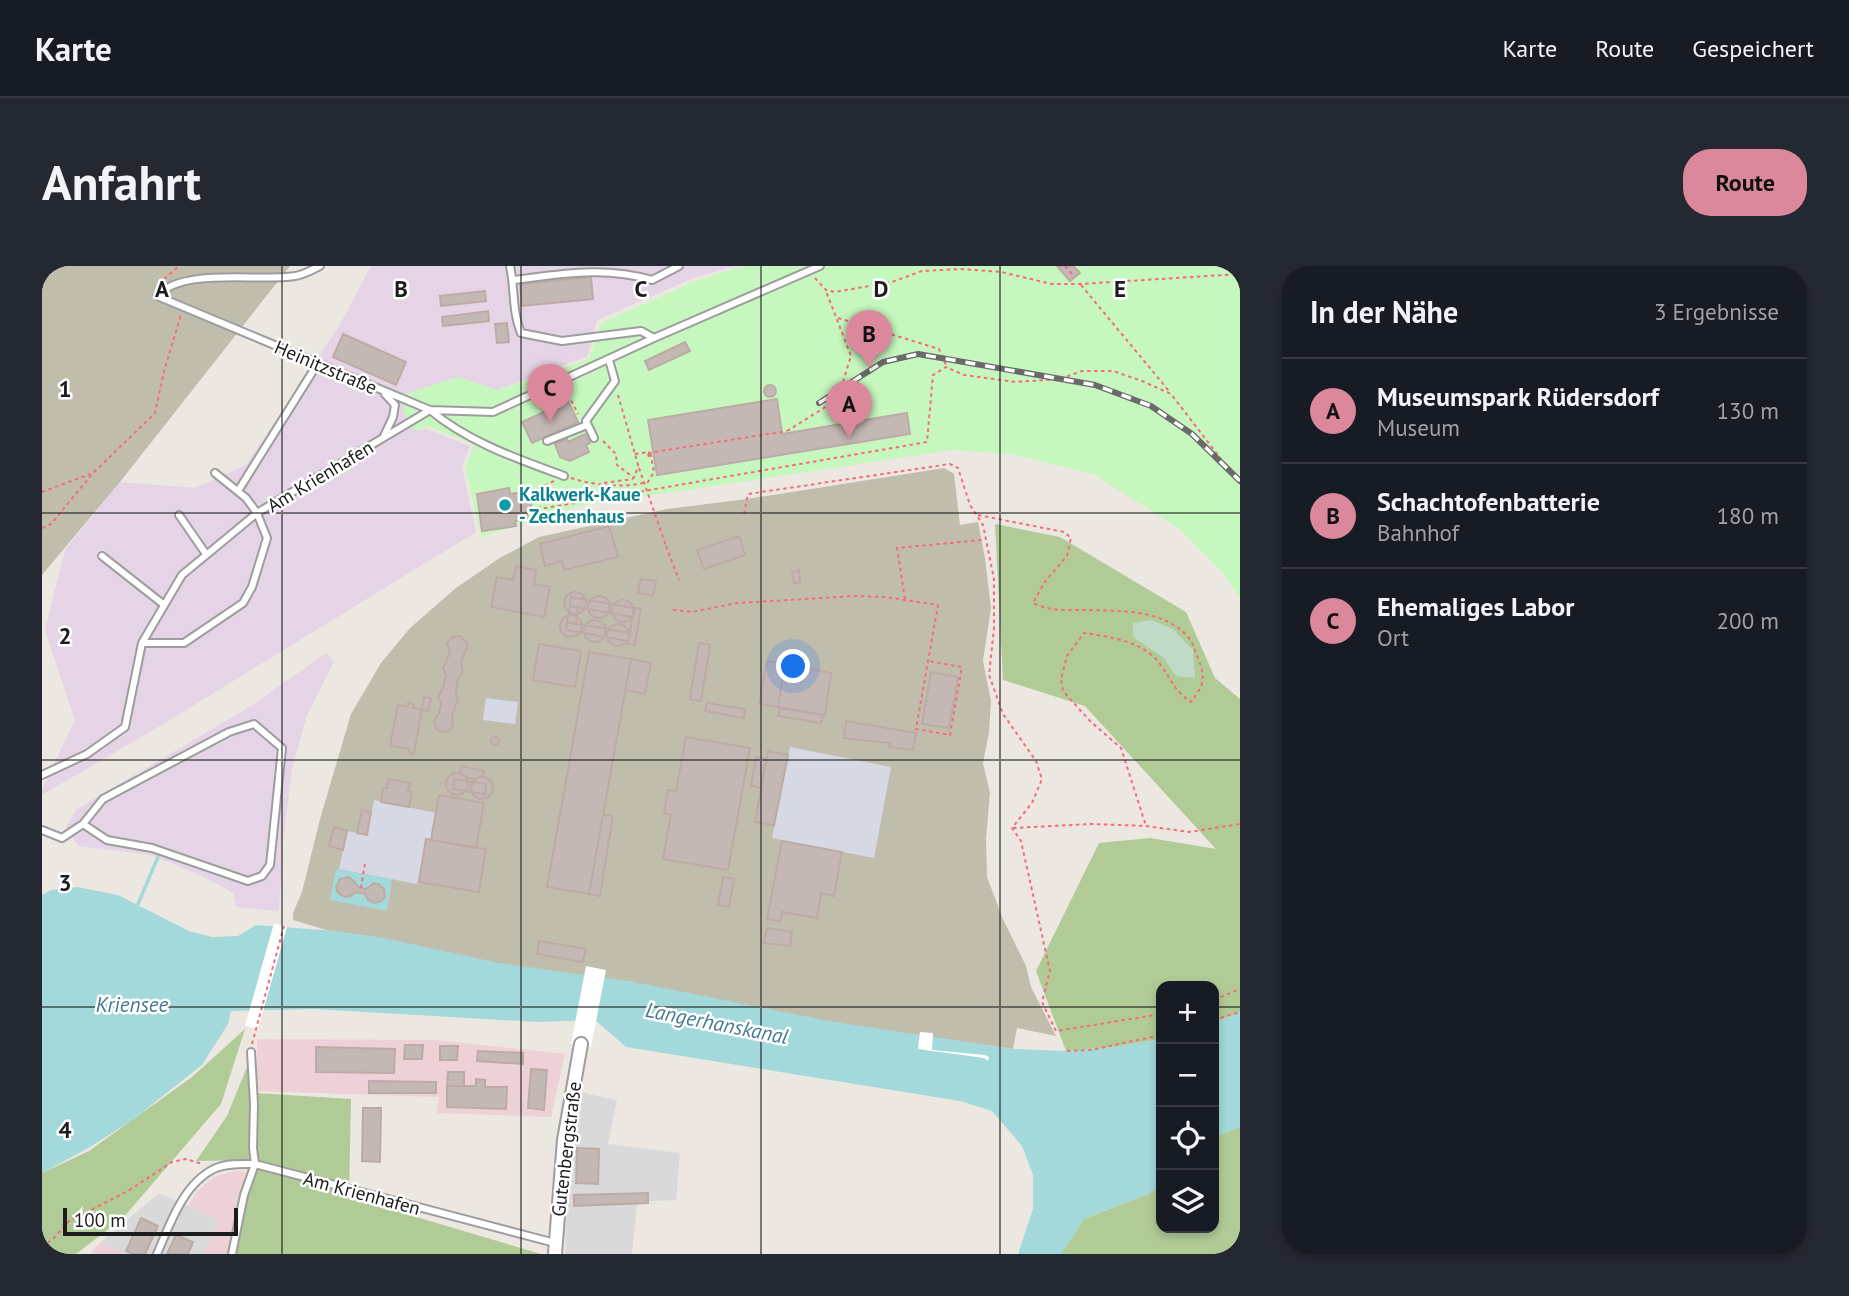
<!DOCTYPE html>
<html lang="de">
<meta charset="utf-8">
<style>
:root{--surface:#171b24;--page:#242831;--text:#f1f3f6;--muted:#9ea1a6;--line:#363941;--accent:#db889c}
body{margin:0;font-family:"PT Sans",sans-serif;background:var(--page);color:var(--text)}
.controls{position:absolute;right:21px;bottom:21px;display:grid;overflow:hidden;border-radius:14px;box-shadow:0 4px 10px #0003}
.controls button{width:63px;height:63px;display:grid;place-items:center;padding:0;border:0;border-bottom:2px solid var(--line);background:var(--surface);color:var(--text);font:35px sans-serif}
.scale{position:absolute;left:21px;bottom:18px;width:175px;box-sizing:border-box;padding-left:7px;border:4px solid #1c1c1c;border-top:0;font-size:19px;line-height:24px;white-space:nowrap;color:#1c1c1c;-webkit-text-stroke:5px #fff;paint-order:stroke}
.you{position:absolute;left:752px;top:401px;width:24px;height:24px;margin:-18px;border:5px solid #fff;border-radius:50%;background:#1a73e8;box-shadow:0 0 0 10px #1a73e833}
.badge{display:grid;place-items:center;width:46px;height:46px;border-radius:50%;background:var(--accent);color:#111;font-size:23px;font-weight:700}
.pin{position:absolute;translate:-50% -58px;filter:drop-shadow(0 2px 4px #0008)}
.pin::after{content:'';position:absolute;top:37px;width:24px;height:21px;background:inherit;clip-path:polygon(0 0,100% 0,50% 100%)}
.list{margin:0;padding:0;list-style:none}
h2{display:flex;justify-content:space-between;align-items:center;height:91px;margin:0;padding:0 28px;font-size:30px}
h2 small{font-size:23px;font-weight:400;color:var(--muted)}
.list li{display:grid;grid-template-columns:46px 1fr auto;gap:21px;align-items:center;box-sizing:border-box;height:105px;padding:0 28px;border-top:2px solid var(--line)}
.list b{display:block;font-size:26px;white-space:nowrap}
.list p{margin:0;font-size:23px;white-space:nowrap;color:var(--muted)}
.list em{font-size:23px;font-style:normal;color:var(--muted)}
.icon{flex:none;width:38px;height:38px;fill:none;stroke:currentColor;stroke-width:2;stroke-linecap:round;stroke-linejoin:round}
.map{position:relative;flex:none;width:1198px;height:988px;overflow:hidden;border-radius:28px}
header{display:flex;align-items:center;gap:42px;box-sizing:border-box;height:98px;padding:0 35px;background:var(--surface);border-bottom:2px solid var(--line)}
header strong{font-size:33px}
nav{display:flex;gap:38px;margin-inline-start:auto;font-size:24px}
.intro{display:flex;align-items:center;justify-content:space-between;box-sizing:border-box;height:168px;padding:0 42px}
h1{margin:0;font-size:49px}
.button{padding:18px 32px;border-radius:28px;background:var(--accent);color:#111;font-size:24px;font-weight:700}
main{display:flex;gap:42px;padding:0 42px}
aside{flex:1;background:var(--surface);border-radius:28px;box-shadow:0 4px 10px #0003}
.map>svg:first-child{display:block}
.residential{fill:#dad9d9}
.commercial{fill:#eed1d6}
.industrial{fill:#e5d4e6}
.construction{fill:#c1bdad}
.forest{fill:#b1cb97}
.wetland{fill:#bfdbc8}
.park{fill:#c6f7be}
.plaza{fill:#d6d9e3}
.water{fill:#a3d9da}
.pier{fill:#fff}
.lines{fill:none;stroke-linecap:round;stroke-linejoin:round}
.stream{stroke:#a3d9da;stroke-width:3.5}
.building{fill:#c4b8b5;stroke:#beaaa4;stroke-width:2}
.lane-casing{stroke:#9d9d9d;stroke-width:10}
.street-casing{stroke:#9d9d9d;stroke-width:16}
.path{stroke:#f56b79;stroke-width:2;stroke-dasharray:3.5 3.5;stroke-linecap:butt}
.lane{stroke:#fff;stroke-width:6}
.street{stroke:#fff;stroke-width:12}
.rail-casing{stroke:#6a6a6a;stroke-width:6}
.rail{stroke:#fff;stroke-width:3.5;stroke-dasharray:10;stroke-linecap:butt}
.path-bridge{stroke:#f56b79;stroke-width:2;stroke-dasharray:3.5 3.5;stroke-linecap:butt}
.grid{fill:none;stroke:#1c1c1c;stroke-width:2;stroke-opacity:0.55}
.culture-dot{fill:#0f9aa8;stroke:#fff;stroke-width:2.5}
.labels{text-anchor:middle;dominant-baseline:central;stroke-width:5;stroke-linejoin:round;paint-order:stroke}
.street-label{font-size:19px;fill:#1c1c1c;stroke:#fff}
.culture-label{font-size:19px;font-weight:bold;fill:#0d838f;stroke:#fff;text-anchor:start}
.water-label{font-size:21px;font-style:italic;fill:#437a90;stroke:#fff}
.grid-label{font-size:23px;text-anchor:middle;font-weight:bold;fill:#1c1c1c;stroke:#fff;stroke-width:5;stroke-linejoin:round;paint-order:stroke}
</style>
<header>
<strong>Karte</strong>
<nav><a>Karte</a><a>Route</a><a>Gespeichert</a></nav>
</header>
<div class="intro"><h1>Anfahrt</h1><a class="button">Route</a></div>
<main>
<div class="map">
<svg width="1198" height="988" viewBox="0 0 1198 988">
<rect width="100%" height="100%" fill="#ede7e1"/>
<path class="residential" d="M538,826L575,834L566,878L638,887L634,934L595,936L590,988H523L527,894Z
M117,927L177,954L162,988H82L58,977Z"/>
<path class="commercial" d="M215,773L393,774L523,788L509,851L395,847L397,831L215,825Z
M193,905L204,906L187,988H162L177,954L146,940L157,923L174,910Z
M58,977L84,988H48Z"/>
<path class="industrial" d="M329,0H692L652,12L555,54L546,90L455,124L415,111L373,165L385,163L428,180L420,200L434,266L113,463L0,529V523L33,454L3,364L23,284L78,216L154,222L204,199L297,60Z
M284,387L292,396L264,452L250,503L241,575L237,645L194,641L191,627L168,614L110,589L36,580L24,561L35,543L209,440Z"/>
<path class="construction" d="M0,0H248L78,216L0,309Z
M902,202L912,208L918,259L936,256L943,292L949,342L941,395L949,435L947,466L941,497L948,527L944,573L945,611L961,653L984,700L989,721L1014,770L975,762L971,783L762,753L459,700L284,664L251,654V647L260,626L278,553L309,448L339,397L368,362L414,322L456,293L497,271L625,243L705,233Z"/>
<path class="forest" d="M953,258L1018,271L1144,346L1173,412L1198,433V746L1172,757V720H1119V773L1074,781L1024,785L994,705L1057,577L1108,572L1174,583L1043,440L961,414Z
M203,763L179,838L81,952L34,988H0V907L47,885L150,811Z
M207,796L213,827L309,833L307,931L499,988H192L207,894L154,895L185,850Z
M1198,861V988H1019L1042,953L1108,927L1119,919V962H1172V876L1175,870Z"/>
<path class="wetland" d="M1109,354L1131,363L1151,384L1153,412L1134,410L1122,392L1091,371V357Z"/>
<path class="park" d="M701,0H1198V333L1181,307L1138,263L1051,208L968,188L911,184L598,231L538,240L439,271L423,201L432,179L386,160L373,165L361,146L364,128L415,111L456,124L547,93L559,57L656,14Z"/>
<path class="plaza" d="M444,432L476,436L473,458L441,454Z
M748,481L849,501L832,592L730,572Z
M332,534L394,547L389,574H384L375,618L297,603L305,565L325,569Z"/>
<path class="water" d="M294,603L350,613L345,645L288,634Z
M35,621L76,629L147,665L170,671L196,670L214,659L294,665L342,672L457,697L586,715L787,755L971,783L1024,785L1074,781L1119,773V919L1108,927L1042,953L1019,988H976L991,943V909L980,880L950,845L918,835L584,781L553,754L496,756L271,743L189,745L186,758L160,799L89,855L48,881L0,907V629L9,624Z
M1198,746V861L1175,870L1172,876V757Z"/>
<path class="pier" d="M232,657L245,661L216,763L203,760Z
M544,700L564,704L549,781L529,778Z
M878,766L891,767L890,784L943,789L947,791L946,795L942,792L876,783Z"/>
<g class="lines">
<path class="stream" d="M96,638L116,591"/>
</g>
<path class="building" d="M1015,0H1031L1038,7L1028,15Z
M549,11L551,33L480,40L478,18Z
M443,25L444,35L399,40L398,30Z
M446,45L447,55L401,60L400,51Z
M465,57L467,76L455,77L453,58Z
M301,68L364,96L354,119L291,91Z
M816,71L837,76L836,81L815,77Z
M643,76L648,85L607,104L603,95Z
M722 125a6 6 0 1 1 12 0a6 6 0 1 1-12 0Z
M735,133L740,168L865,147L868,168L615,209L606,154Z
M526,135L536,156L490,177L480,156Z
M543,168L548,177L544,179L547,186L528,195L518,191L513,178L525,173L526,176Z
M467,222L468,228L482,226L483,233L488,232L490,245L485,246L486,253L473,255L474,260L440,265L435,228Z
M567,260L576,291L522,304L520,295L503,300L498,278Z
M697,270L703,289L662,303L655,284Z
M474,300L494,304L492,318L508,321L502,351L449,341L455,311L471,314Z
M757,304L758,316L752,318L750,306Z
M599,313L614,315L611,330L596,327Z
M522 337a11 11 0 1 1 22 0a11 11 0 1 1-22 0Z
M546 341a11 11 0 1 1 22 0a11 11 0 1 1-22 0Z
M529,331L592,342L591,351L528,340Z
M570 345a11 11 0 1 1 22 0a11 11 0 1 1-22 0Z
M528,340L536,341L534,358L525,356Z
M592,342H599L593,379L586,378Z
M518 360a11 11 0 1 1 22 0a11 11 0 1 1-22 0Z
M542 365a11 11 0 1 1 22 0a11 11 0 1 1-22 0Z
M525,356L588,367L586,375L524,364Z
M565 369a11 11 0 1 1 22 0a11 11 0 1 1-22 0Z
M418,370L426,379L419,396L421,407L416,412L414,425L416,433L410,450L411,460L407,465L401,466L394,463L392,455L397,447L399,438L396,431L401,422L404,409L401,403L408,386L405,378L410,371Z
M657,377L668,379L659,435L648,433Z
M497,378L539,385L533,421L491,414Z
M547,386L589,393L547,628L505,621Z
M589,393L609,397L603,428L583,424Z
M725,395L743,398L736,441L717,438Z
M743,398L789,407L783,449L736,441Z
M889,406L916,411L907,462L880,458Z
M382,431L389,432L386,445L380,443Z
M366,437L372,438L371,442L380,443L372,488L367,486V483L348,480L356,439L366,441Z
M665,437L703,443L702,452L663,445Z
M738,442L781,449L779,457L736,450Z
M804,455L874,467L871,484L847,481L848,477L802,472Z
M449 475a4 4 0 1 1 8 0a4 4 0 1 1-8 0Z
M644,471L708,482L686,604L621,593L629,549L622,547L626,524L634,525Z
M726,485L746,489L732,559L713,556Z
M714,491L724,493L719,522L709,520Z
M419,500L442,505L441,510L433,513L425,512L418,506Z
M404 518a11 11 0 1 1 22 0a11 11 0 1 1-22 0Z
M429 522a11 11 0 1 1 22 0a11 11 0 1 1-22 0Z
M346,513L368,517L366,525L370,526L367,541L339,536L341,522H345Z
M412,513L444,518L443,528L411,523Z
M397,529L442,537L434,582L389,574Z
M320,544L329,546L325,569L315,567Z
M561,549L571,550L558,630L547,628Z
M292,561L305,565L301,584L287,580Z
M384,573L444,583L437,626L377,616Z
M740,575L800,586L792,630L779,627L775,652L740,646L739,655L725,653Z
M306,611L312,615L315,620L319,622L324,623L332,617L336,618L342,623L343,631L339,635L332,637L326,634L323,628L313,626L309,630L303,631L296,627L294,621L298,613Z
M681,611L692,613L687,641L676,639Z
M725,662L750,666L748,680L722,677Z
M497,675L544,683L541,696L495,688Z
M363,779H381L380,793H362Z
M398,780H416L415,794H398Z
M274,781L353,783L352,807L274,806Z
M436,785L481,787V798L435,795Z
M489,803L505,804L502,844L486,842Z
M406,806H422V820H405Z
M434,813L443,814V821H465L464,843L405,841V820H434Z
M327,815L394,816V827H327Z
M321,842H339L338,896L320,895Z
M535,882L557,883L556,918L534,917Z
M606,927V937L532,940V929Z
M99,952L116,960L103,988H91L84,985Z
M134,969L151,976L146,988H125Z"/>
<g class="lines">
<defs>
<path id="lane" d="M278,0C270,4 261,9 253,10C215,16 141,1 115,30L388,144L451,146L612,72L778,0
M468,0C473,23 470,46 479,67L520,75L599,65L612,72
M471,14C520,8 562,0 610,14L637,0
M388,144C426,176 476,193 522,210
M342,170L351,151L353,139L343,128
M552,172L544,155L573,115L567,94
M505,175L545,159
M196,225L276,97
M137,249L164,288
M60,290L121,338
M100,377H142L201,337L210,321L225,272L215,247L204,232L173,207
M0,509L45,488L83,461L100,377L140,309L215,247L388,144
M0,564L20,572L41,558L61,533L187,466L212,458L240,482L228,599L220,610L206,615L110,582L65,574L41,558
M115,988C128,958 142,916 174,902C186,897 201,898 213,898L513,977
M190,988L202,929L213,898L211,882L212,838L209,786"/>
<path id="street" d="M513,988L522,874L539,778"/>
</defs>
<use href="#lane" class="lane-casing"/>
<use href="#street" class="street-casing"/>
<path class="path" d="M1023,0L1031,9
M773,12L784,24L793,26L850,16L880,5L919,3L959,6L1010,18H1038L1198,8
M122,13L137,0
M1039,19L1127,125
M796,52L897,83L904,99
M523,122L536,148
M576,129L597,202
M745,165L790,137L799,122L809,90L784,25
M561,175L574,188L575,199L592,212L596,200
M593,188L607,186
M529,212C554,220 581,222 606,216L612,206L608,185L607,192L606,187
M512,215L496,223L498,243L885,176L891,109L904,101L922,109L974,116L1018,113L1040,105H1071L1100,115L1129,128L1179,193L1198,213
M562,217L591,213
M0,226L48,208
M702,248L706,228L908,198L916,202L928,239L941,259L952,313V362L947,409L961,448L994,495L1000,513L990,537L970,562L979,575L1008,705L1000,736L1014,765L1119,748
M936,249L1022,266L1029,272L1025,290L1002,317L991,337C1007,345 1022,344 1039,344C1075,345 1122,342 1147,372C1151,377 1153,385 1156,392C1164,412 1162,419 1149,436C1132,425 1130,414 1118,398C1101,375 1069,371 1042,367L1025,390L1019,413L1021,425L1048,455L1079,482L1104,560
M0,262L9,258L51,207L113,147L122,105L139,49
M624,280L637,314
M863,333L855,282L940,274
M631,344L650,346L695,337L814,330L843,331L896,339L874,463L908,469L920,401L886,395
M971,562L1049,558L1104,560L1147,566L1198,558
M319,622L323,597
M1172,734L1198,723
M1172,754L1198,746
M210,778L242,660
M1025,785L1049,784L1119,769
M0,981L12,972L27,955L86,925L130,896L144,893L160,898"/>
<use href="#lane" class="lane"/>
<use href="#street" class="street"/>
<defs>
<path id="rail" d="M777,137L841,96L876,88L1053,119L1109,140L1150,168L1198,215"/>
</defs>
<use href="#rail" class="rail-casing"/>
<use href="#rail" class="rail"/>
<path class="path-bridge" d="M606,187L745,165
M597,202L624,280"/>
</g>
<path class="grid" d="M240,0V988M479,0V988M719,0V988M958,0V988M0,247H1198M0,494H1198M0,741H1119M1172,741H1198"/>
<circle class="culture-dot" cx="463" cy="239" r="7"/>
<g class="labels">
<g class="street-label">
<text transform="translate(284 101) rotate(23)">Heinitzstraße</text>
<text transform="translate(278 210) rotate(-31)">Am Krienhafen</text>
<text transform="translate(524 883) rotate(-83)">Gutenbergstraße</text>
<text transform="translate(320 927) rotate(15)">Am Krienhafen</text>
</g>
<g class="culture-label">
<text x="477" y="228">Kalkwerk-Kaue<tspan x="477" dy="22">- Zechenhaus</tspan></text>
</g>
<g class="water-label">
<text x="90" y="738">Kriensee</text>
<text transform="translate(675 757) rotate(11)">Langerhanskanal</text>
</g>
</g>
<g class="grid-label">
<text x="120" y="31">A</text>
<text x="359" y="31">B</text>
<text x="599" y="31">C</text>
<text x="839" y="31">D</text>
<text x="1078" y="31">E</text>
<text x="23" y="131">1</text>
<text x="23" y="378">2</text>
<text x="23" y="625">3</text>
<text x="23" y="872">4</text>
</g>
</svg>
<div class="controls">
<button>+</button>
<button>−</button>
<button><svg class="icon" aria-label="locate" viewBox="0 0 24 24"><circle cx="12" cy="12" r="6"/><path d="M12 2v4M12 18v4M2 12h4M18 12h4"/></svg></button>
<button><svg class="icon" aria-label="layers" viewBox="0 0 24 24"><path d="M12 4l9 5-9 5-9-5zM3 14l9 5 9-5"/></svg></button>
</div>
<div class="scale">100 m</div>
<div class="you"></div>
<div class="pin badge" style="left:807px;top:172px">A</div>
<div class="pin badge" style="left:827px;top:102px">B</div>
<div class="pin badge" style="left:508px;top:156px">C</div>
</div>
<aside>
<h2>In der Nähe<small>3 Ergebnisse</small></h2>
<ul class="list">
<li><span class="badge">A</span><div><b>Museumspark Rüdersdorf</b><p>Museum</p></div><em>130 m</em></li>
<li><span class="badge">B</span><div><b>Schachtofenbatterie</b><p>Bahnhof</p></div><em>180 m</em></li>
<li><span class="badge">C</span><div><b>Ehemaliges Labor</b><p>Ort</p></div><em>200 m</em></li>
</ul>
</aside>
</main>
